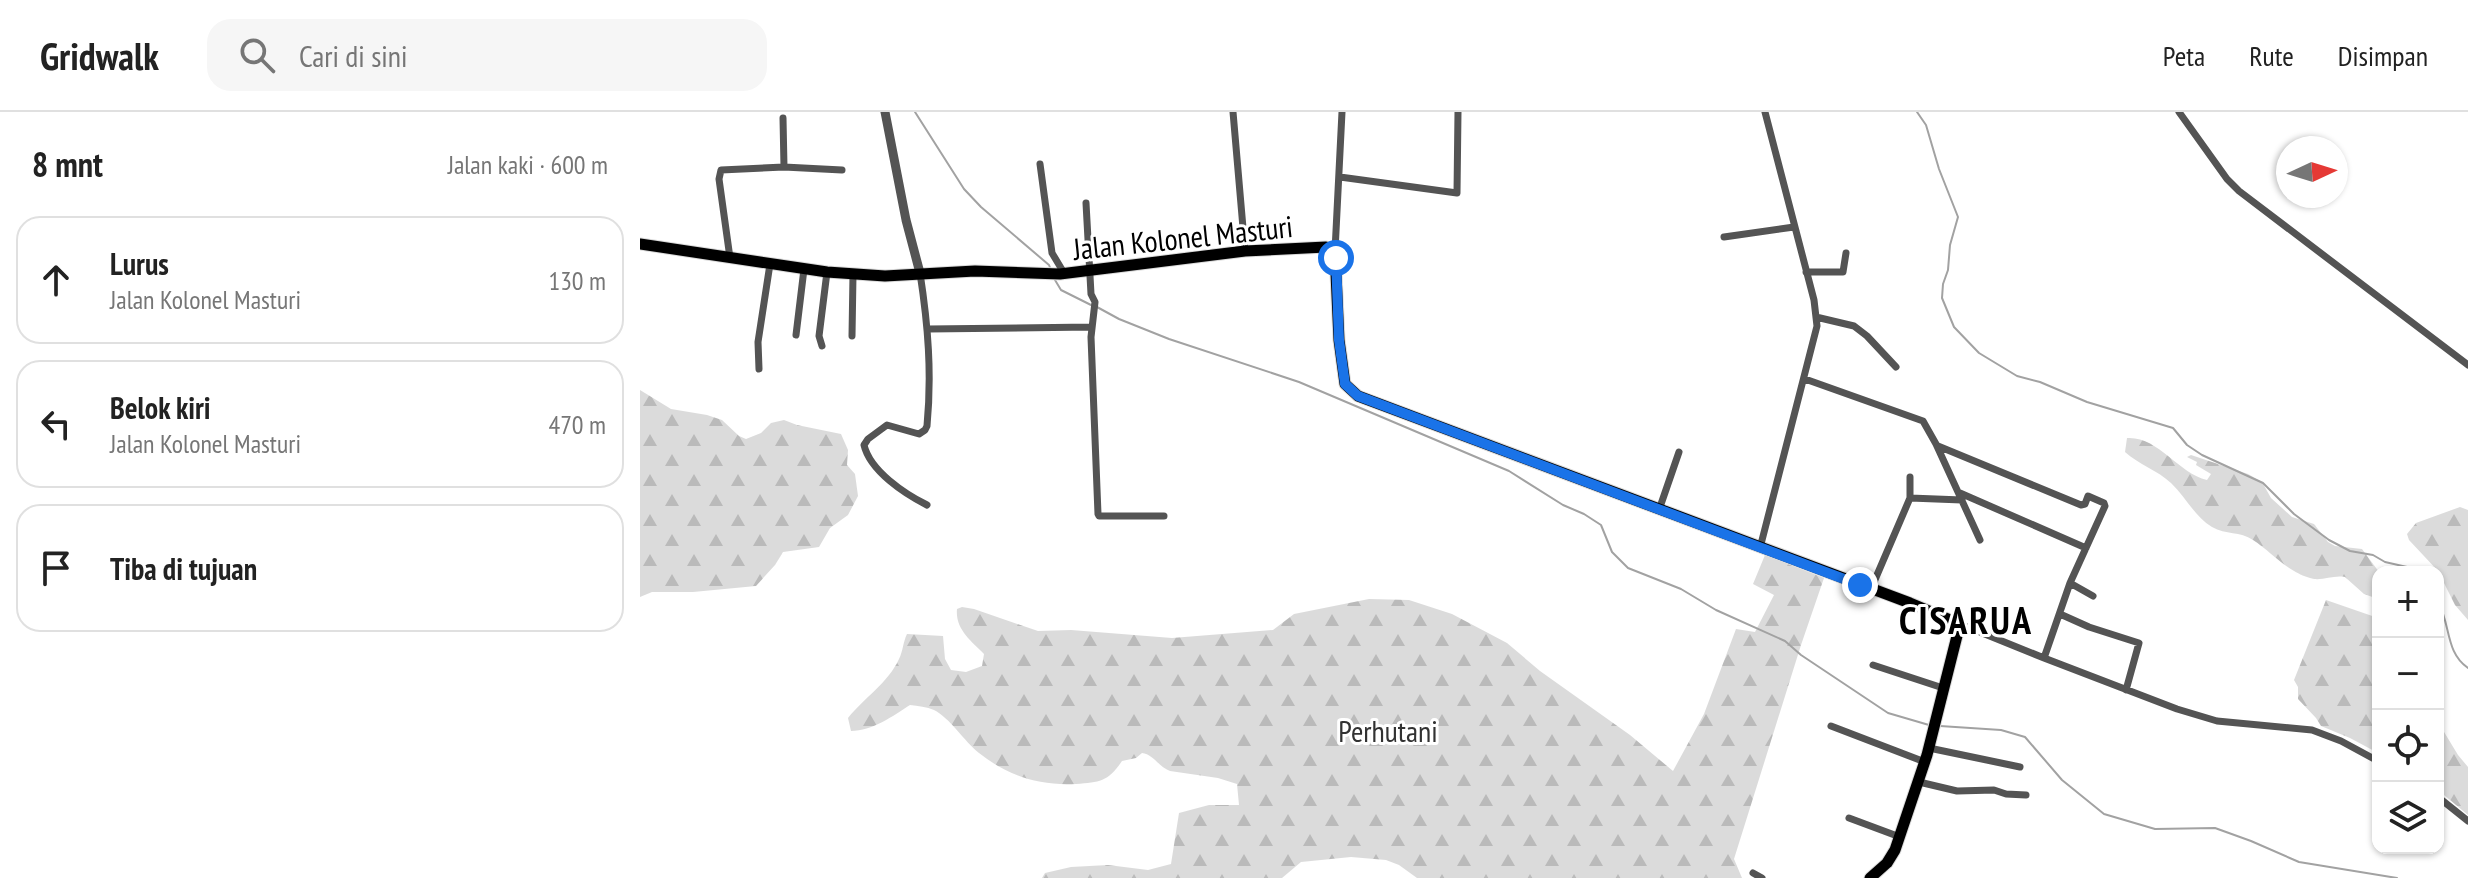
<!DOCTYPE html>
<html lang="id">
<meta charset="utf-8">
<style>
:root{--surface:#fff;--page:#f6f6f6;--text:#222;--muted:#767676;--line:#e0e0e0}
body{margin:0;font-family:"PT Sans Narrow",sans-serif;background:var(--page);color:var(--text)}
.controls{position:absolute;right:24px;bottom:24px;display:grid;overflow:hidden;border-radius:16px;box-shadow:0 2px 6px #0004}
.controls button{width:72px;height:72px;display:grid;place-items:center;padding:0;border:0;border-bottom:2px solid var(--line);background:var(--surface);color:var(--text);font:40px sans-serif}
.compass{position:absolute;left:1636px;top:24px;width:72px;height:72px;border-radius:50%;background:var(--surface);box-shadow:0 2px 6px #0004;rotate:86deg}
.stop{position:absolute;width:24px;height:24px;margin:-18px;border:6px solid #1a73e8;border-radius:50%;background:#fff}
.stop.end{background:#1a73e8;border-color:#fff;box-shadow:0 2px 8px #0008}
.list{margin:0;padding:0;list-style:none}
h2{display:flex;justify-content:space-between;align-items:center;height:104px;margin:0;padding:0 32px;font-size:34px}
h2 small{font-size:26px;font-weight:400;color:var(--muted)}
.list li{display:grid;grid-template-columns:52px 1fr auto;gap:24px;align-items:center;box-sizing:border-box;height:128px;margin:0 16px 16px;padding:0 16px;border:2px solid var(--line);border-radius:24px}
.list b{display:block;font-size:30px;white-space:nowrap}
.list p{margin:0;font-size:26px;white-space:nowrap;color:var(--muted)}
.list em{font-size:26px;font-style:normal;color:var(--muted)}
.icon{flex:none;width:44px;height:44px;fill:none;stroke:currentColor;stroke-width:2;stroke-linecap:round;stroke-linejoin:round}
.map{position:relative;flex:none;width:1828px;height:766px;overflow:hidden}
header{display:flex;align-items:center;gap:48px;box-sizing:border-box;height:112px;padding:0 40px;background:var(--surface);border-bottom:2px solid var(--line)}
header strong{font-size:38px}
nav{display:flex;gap:44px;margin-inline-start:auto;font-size:28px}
.search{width:560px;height:72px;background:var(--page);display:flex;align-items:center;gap:20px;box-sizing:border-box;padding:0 28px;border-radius:24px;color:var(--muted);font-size:30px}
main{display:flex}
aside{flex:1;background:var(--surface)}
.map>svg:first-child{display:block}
.forest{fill:url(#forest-firs)}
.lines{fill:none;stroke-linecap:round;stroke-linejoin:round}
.stream{stroke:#a2a2a2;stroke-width:2}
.primary-casing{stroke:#dbdbdb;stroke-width:13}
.minor{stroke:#545454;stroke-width:7}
.tertiary{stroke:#545454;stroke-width:9}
.primary{stroke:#000;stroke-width:11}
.route{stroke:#1a73e8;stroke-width:10}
.labels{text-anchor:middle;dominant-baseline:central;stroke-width:6;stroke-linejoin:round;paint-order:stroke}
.street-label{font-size:30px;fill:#000;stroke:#fff}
.park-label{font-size:30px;fill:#323232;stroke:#fff}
.district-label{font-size:38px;font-weight:bold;letter-spacing:2px;fill:#000;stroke:#fff}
</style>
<header>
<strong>Gridwalk</strong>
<div class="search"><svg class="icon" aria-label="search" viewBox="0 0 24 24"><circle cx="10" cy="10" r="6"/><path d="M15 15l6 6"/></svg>Cari di sini</div>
<nav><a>Peta</a><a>Rute</a><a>Disimpan</a></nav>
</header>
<main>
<aside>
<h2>8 mnt<small>Jalan kaki · 600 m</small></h2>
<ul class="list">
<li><svg class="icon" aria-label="ahead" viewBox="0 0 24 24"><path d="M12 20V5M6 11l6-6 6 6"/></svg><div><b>Lurus</b><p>Jalan Kolonel Masturi</p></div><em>130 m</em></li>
<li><svg class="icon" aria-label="left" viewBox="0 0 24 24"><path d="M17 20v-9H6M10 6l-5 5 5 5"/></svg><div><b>Belok kiri</b><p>Jalan Kolonel Masturi</p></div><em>470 m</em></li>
<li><svg class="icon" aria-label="arrive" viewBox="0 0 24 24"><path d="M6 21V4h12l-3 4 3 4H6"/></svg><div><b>Tiba di tujuan</b></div></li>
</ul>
</aside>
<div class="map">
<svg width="1828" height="766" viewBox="0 0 1828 766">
<defs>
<pattern id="forest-firs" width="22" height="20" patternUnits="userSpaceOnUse" patternTransform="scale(2)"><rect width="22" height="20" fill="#dbdbdb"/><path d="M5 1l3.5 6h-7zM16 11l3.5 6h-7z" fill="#bababa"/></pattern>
</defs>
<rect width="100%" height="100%" fill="#fff"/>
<path class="forest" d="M0,278L31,297L67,303L82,308L99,324L106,327L121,321L131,311L144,308L157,313L201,322L208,338L207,353L215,362L218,384L208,403L190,416L179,435L143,440L135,453L116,474L53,480H12L0,485Z
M1487,326C1518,324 1538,361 1567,368L1571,362L1556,353L1557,350L1547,345L1551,343L1608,362L1622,370L1631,386L1652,405L1674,412L1688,430L1695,434L1722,437L1739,460L1738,487L1724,482L1705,465C1694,463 1685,468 1674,467C1649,462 1633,441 1613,428C1600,419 1586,423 1572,415C1554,404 1546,385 1531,371C1517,358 1498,352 1485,340Z
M1820,395L1828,398V508L1815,493L1798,459L1769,428L1767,422L1776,411Z
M1125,443L1184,466L1161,533L1094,747L1102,766H777L759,753L746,748L711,745L661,750L642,766H402L405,761L431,755L468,753L508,758L531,752L539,701L569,693H599L597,672L578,666L530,659C519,655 513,642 502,641L496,646L482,649C468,670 460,670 436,672C399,674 368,664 339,641C325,630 309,605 294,598C287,595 278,594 270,593C253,604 232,619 211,619L208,606C224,586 248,571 259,547C263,539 263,530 267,522L303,524L305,547L311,558L326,560L342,554L344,542C331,529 315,517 317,497L322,495L334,497L398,519L431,518L532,526L633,518L654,502L729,487L769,488L812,502L867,531L900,559L990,623L1033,659L1064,602L1096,517L1115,520L1134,483L1113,472Z
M1686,488L1738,506V641L1710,626L1681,614L1676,606L1658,587V575L1654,568Z
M1798,610L1818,643L1828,655V703L1798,678Z"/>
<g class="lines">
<path class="stream" d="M275,0L324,77L341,95L409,153L411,158
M1277,0L1286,13L1299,57L1318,105L1310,133L1308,158L1303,172L1302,186L1314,215L1339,241L1377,264L1400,270L1447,290L1533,316L1547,333L1562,343L1623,371L1654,402L1689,428L1710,439L1733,443L1745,450L1767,455L1773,460
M415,168L421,178L451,193
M457,195L479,207L529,227L659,270L869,359L923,393L944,402L961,413L972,440L988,456L1041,477L1076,498L1145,529L1161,543L1248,601L1289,613
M1798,490C1811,513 1805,540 1828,556
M1300,614L1361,618L1385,625L1422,668L1464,702L1515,717L1575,716L1611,729L1659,750L1757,766"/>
<defs>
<path id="primary" d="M0,132L187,160L245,164L335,159L420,162L605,139L686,135L695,139L699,228L705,272L718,284L1270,491L1320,512L1287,643L1255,738L1247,751L1230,766"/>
</defs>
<use href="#primary" class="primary-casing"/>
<path class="minor" d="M593,0L605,139
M1539,0L1587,67L1599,79L1828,253
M143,6L144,55
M400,52L412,141L424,161
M700,65L817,81L818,0
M446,91L451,182L455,190L451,225L458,402L459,404H524
M1084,125L1154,115
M695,139L702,0
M90,146L79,67L81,58L144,55L202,58
M1166,160H1203L1206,141
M280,161C288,213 292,261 287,314L285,318L279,322L247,313L228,327L224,333C230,359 265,382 287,393
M1176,205L1214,214L1227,224L1256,255
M288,217L451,215
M156,223L164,157
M212,224L213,163
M182,234L179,224L187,160
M119,257L118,230L130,152
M1165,267L1283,309L1296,332L1340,428
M1298,334L1441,393L1445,392L1448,384L1464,391L1465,394L1430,471
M1320,381L1446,436
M1270,386L1322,388
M1019,398L1039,340
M1120,436L1177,214L1174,188L1125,0
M1231,477L1270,386V365
M1420,502L1449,515L1499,531L1486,578
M1320,512L1404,546L1537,597L1577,609L1672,618L1701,629L1738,649
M1404,546L1430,471L1453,484
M1233,553L1303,576
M1191,614L1285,650
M1289,636L1380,655
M1279,670L1317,679L1354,678L1366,682L1386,683
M1798,685L1828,709
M1209,706L1260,725
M1113,761L1122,766"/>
<path class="tertiary" d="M245,0L266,108L280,161"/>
<use href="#primary" class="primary"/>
</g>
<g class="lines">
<path class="route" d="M696,146L699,228L705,272L718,284L1220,473"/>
</g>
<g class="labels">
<g class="street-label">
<text transform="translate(543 125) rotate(-6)">Jalan Kolonel Masturi</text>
</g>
<g class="park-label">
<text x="748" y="618">Perhutani</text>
</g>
<g class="district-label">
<text x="1326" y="507">CISARUA</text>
</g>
</g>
</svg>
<div class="controls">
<button>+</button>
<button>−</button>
<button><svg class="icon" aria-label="locate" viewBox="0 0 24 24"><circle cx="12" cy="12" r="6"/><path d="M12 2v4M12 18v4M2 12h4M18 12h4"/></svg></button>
<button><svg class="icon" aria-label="layers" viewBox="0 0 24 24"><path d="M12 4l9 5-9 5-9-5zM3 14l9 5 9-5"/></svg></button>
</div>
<svg class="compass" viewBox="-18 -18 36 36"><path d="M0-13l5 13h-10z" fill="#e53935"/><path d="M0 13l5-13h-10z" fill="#767676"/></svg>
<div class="stop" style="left:696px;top:146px"></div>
<div class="stop end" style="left:1220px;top:473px"></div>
</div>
</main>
